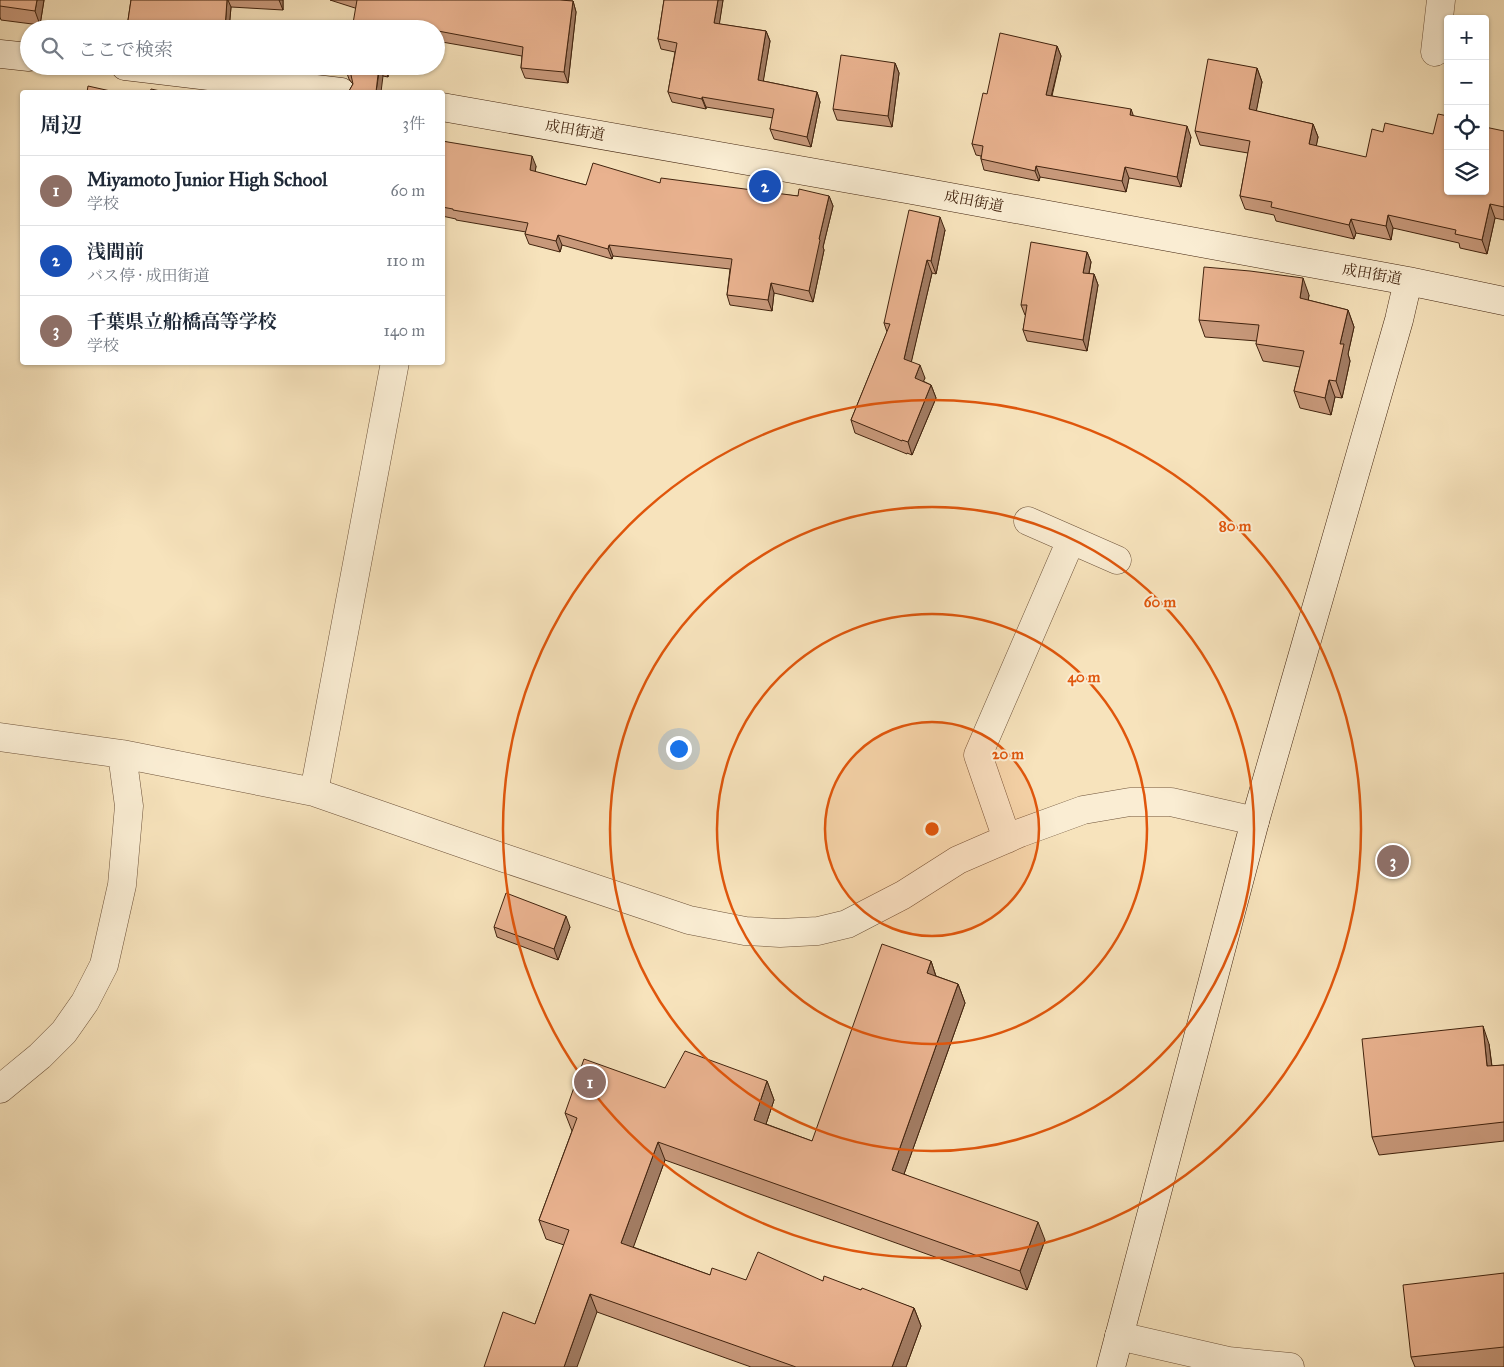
<!DOCTYPE html>
<html lang="ja">
<meta charset="utf-8">
<style>
:root{--surface:#fff;--page:#f6f6f7;--text:#1f2937;--muted:#747a83;--line:#e0e1e3;--accent:#2563eb}
body{margin:0;font-family:"IM FELL Great Primer","Noto Serif JP",serif;background:var(--page);color:var(--text)}
.controls{position:absolute;right:15px;top:15px;display:grid;overflow:hidden;border-radius:5px;box-shadow:0 1px 4px #0004}
.controls button{width:45px;height:45px;display:grid;place-items:center;padding:0;border:0;border-bottom:1px solid var(--line);background:var(--surface);color:var(--text);font:25px sans-serif}
.you{position:absolute;left:678px;top:748px;width:18px;height:18px;margin:-12px;border:4px solid #fff;border-radius:50%;background:#1a73e8;box-shadow:0 0 0 8px #1a73e833}
.badge{display:grid;place-items:center;width:32px;height:32px;border-radius:50%;background:var(--accent);color:#fff;font-size:16px;font-weight:700}
.pin{position:absolute;translate:-50% -50%;border:2px solid #fff;box-shadow:0 1px 5px #0006}
.list{margin:0;padding:0;list-style:none}
h2{display:flex;justify-content:space-between;align-items:center;height:65px;margin:0;padding:0 20px;font-size:21px}
h2 small{font-size:16px;font-weight:400;color:var(--muted)}
.list li{display:grid;grid-template-columns:32px 1fr auto;gap:15px;align-items:center;box-sizing:border-box;height:70px;padding:0 20px;border-top:1px solid var(--line)}
.list b{display:block;font-size:19px;white-space:nowrap}
.list p{margin:0;font-size:16px;white-space:nowrap;color:var(--muted)}
.list em{font-size:16px;font-style:normal;color:var(--muted)}
.icon{flex:none;width:28px;height:28px;fill:none;stroke:currentColor;stroke-width:2;stroke-linecap:round;stroke-linejoin:round}
.map{position:relative;flex:none;width:1504px;height:1367px;overflow:hidden}
.search{position:absolute;background:var(--surface);box-shadow:0 1px 4px #0004;left:20px;top:20px;width:425px;height:55px;display:flex;align-items:center;gap:12px;box-sizing:border-box;padding:0 18px;border-radius:28px;color:var(--muted);font-size:19px}
.panel{position:absolute;background:var(--surface);box-shadow:0 1px 4px #0004;left:20px;top:90px;width:425px;height:275px;border-radius:5px}
.map>svg:first-child{display:block}
.lines{fill:none;stroke-linecap:round;stroke-linejoin:round}
.street-casing{stroke:#6e533a;stroke-width:29}
.secondary-casing{stroke:#41230e;stroke-width:29}
.street{stroke:#faedd3;stroke-width:28}
.secondary{stroke:#faedd3;stroke-width:28}
.wall{fill:#c8997b;stroke:#41230e}
.shaded-wall{fill:#a37d64;stroke:#41230e}
.building{fill:#e9b28f;stroke:#41230e}
.ring{fill:none;stroke:#e0560c;stroke-width:2.5}
.labels{text-anchor:middle;dominant-baseline:central;stroke-width:4;stroke-linejoin:round;paint-order:stroke}
.street-label{font-size:15px;fill:#41230e;stroke:#faedd3}
.centre{fill:#e0560c;stroke:#faedd3;stroke-width:2.5}
.ring-label{font-size:15px;text-anchor:middle;font-weight:bold;fill:#e0560c;stroke:#faedd3;stroke-width:4;stroke-linejoin:round;paint-order:stroke}
</style>
<div class="map">
<svg width="1504" height="1367" viewBox="0 0 1504 1367">
<rect width="100%" height="100%" fill="#f7e3bc"/>
<filter id="stains"><feTurbulence type="fractalNoise" baseFrequency=".004" numOctaves="4"/><feColorMatrix values="0 0 0 0 .2 0 0 0 0 .09 0 0 0 0 .02 0 0 0 .5 -.17"/></filter>
<radialGradient id="worn" r=".72"><stop offset=".6" stop-color="#630" stop-opacity="0"/><stop offset="1" stop-color="#630" stop-opacity=".3"/></radialGradient>
<g class="lines">
<defs>
<path id="street" d="M1435,52L1441,0
M1028,521L1117,560
M0,737L122,754L314,792L504,858L689,920L745,931L780,933L818,931L847,924L903,895L958,860L1020,833L1083,810L1130,802H1171L1255,821
M314,792L395,362
M1007,839L978,755L1071,540
M0,1089L40,1056L64,1032L85,1002L104,965L122,885L129,806L122,754
M1119,1336L1228,1361L1290,1367"/>
<path id="secondary" d="M0,54L29,57
M125,66L341,92
M442,107L912,190L1408,281L1504,301
M1111,1367L1255,821L1399,320L1408,281"/>
</defs>
<use href="#street" class="street-casing"/>
<use href="#secondary" class="secondary-casing"/>
<use href="#street" class="street"/>
<use href="#secondary" class="secondary"/>
</g>
<path class="wall" d="M0,0H44L40,25L1,20L0,17Z
M131,0H283V10L231,7L229,29H128L127,27Z
M330,0H560L573,1L576,12L568,83L525,78L521,68L522,56L442,42L441,47L436,46V29L355,8Z
M664,0H723L719,24L766,31L770,41L763,81L817,92L820,102L811,147L774,139L770,129L773,118L706,107V109L672,102L668,92L675,52L661,49L658,39Z
M1057,46L1061,56L1052,96L1134,116L1191,137L1181,187L1129,178L1126,192L1040,177L1039,181L984,170L981,159V156L976,155L972,144L987,94Z
M895,63L899,73L892,127L837,120L833,109Z
M345,66H389L388,77L383,76L349,91L353,84L352,83L349,79L345,68Z
M1257,68L1262,82L1256,111L1313,124L1318,137L1316,146L1448,191L1504,131V220L1495,218L1487,254L1460,248L1459,243L1393,228L1391,240L1356,233L1354,239L1276,221L1274,215L1245,209L1240,196L1248,153L1200,145L1195,131Z
M442,141L536,166L535,172L586,185L660,183L798,196H829L833,206L823,247L824,250L813,302L774,293L772,311L730,305L727,295L730,269L613,256L612,259L562,245L560,252L529,244L525,234L526,232L456,220V219L442,216Z
M945,230L936,274L932,273L911,362L925,378L923,381L931,385L936,398L912,455L907,453V454L855,433L851,420L887,332L884,323Z
M1087,252L1091,262L1089,274H1094L1098,285L1087,351L1027,341L1023,330L1026,315H1025L1021,305Z
M1309,295L1308,300L1348,310L1354,327L1348,354L1350,361L1342,398L1335,397L1331,415L1300,408L1294,391L1300,367L1263,361L1256,344L1257,341L1205,337L1199,320Z
M494,927H570L558,960L497,937Z
M931,961L936,976L958,984L965,1003L904,1174L1045,1240L1027,1290L665,1160L633,1247L710,1275L746,1280L823,1281L861,1290L914,1308L921,1326L906,1367H751L597,1312L535,1324L564,1245L546,1239L539,1220L572,1131L565,1113L665,1088L767,1081L774,1100L766,1124L812,1141Z
M1489,1044L1492,1066L1504,1065V1141L1379,1155L1372,1137Z
M1504,1273V1367H1415L1411,1357Z"/>
<path class="shaded-wall" d="M37,0H44L40,25L35,11Z
M227,0H228L231,7L229,29H225Z
M279,0H283V10Z
M718,0H723L718,33L714,23Z
M573,1L576,12L568,83L564,72Z
M438,31L442,42L441,47L437,37Z
M766,31L770,41L762,89L758,80Z
M1057,46L1061,56L1049,105L1046,95Z
M895,63L899,73L892,127L888,116Z
M380,66L383,76L381,92H376Z
M384,66H389L388,77Z
M1257,68L1262,82L1254,123L1249,109Z
M817,92L820,102L811,147L807,137Z
M702,97L706,107V109L702,99Z
M1131,109L1135,120L1130,115Z
M1313,124L1318,137L1314,158L1309,144Z
M1187,126L1191,137L1181,187L1177,177Z
M532,156L536,166L534,181L530,170Z
M1036,166L1040,177L1039,181L1035,171Z
M1125,167L1129,178L1126,192L1122,181Z
M829,196L833,206L823,247L824,250L813,302L809,291L819,239Z
M1490,204L1495,218L1487,254L1482,240Z
M1388,215L1393,228L1391,240L1386,226Z
M940,217L945,230L936,274L931,261Z
M1351,219L1356,233L1354,239L1349,225Z
M558,235L562,245L560,252L556,241Z
M609,245L613,256L612,259L608,249Z
M1087,252L1091,262L1087,283L1083,273Z
M927,260L932,273L909,372L904,359Z
M1094,274L1098,285L1087,351L1083,340Z
M1303,278L1309,295L1306,315L1300,298Z
M771,283L774,293L772,311L768,300Z
M1348,310L1354,327L1348,354L1350,361L1342,398L1336,381L1340,344Z
M920,365L925,378L919,391L915,378Z
M1329,380L1335,397L1331,415L1325,398Z
M931,385L936,398L912,455L908,442Z
M566,916L570,927L558,960L554,949Z
M931,961L937,980L927,973Z
M958,984L965,1003L899,1188L892,1170Z
M1483,1026L1489,1044L1494,1084L1487,1066Z
M767,1081L774,1100L761,1139L754,1120Z
M658,1142L665,1160L628,1262L621,1243Z
M1038,1222L1045,1240L1027,1290L1020,1271Z
M590,1294L597,1312L577,1367H564Z
M914,1308L921,1326L906,1367H892Z"/>
<path class="building" d="M0,0H37L35,11L0,6Z
M131,0H227L225,29H139L127,27Z
M357,0H560L573,1L564,72L521,68L523,47L438,31L437,37L436,36V29H352Z
M664,0H718L714,23L766,31L758,80L817,92L807,137L770,129L774,109L702,97V99L668,92L677,43L658,39Z
M1000,33L1057,46L1046,95L1131,109L1130,115L1187,126L1177,177L1125,167L1122,181L1036,166L1035,171L981,159L983,146L972,144L983,93L987,94Z
M841,55L895,63L888,116L833,109Z
M1208,59L1257,68L1249,109L1313,124L1309,144L1366,157L1372,129L1383,132L1385,123L1433,134L1438,114L1448,116V191H1485V127L1504,131V207L1490,204L1482,240L1455,234L1456,230L1388,215L1386,226L1351,219L1349,225L1271,207L1272,202L1240,196L1250,141L1195,131Z
M345,66H379L376,92H347L349,91L353,84L351,75L345,68Z
M88,86L115,92H87Z
M151,89L165,92H150Z
M442,141L532,156L530,170L586,185L593,163L660,183L661,178L798,196L799,189L829,196L819,239L820,240L809,291L771,283L768,300L727,295L732,259L609,245L608,249L558,235L556,241L525,234L528,223L453,210V209L442,207Z
M909,210L940,217L931,261L927,260L904,359L920,365L915,378L931,385L908,442L902,440V441L851,420L890,324L884,323Z
M1031,242L1087,252L1083,273L1094,274L1083,340L1023,330L1027,305H1021Z
M1204,267L1250,271L1303,278L1300,298L1348,310L1340,344H1344L1336,381L1329,380L1325,398L1294,391L1304,351L1256,344L1259,325L1199,320Z
M506,893L566,916L554,949L494,927Z
M882,944L931,961L927,973L958,984L892,1170L1038,1222L1020,1271L658,1142L621,1243L710,1275L712,1268L746,1280L758,1252L823,1281L824,1276L861,1290L862,1288L914,1308L892,1367H796L590,1294L564,1367H484L503,1312L535,1324L569,1230L539,1220L577,1118L565,1113L584,1059L665,1088L685,1051L767,1081L754,1120L812,1141Z
M1483,1026L1487,1066L1504,1065V1122L1372,1137L1362,1039Z
M1504,1273V1347L1411,1357L1403,1285Z"/>
<circle cx="932" cy="829" r="107" fill="#e0560c" fill-opacity=".12"/>
<g class="ring">
<circle cx="932" cy="829" r="107"/>
<circle cx="932" cy="829" r="215"/>
<circle cx="932" cy="829" r="322"/>
<circle cx="932" cy="829" r="429"/>
</g>
<g class="labels">
<g class="street-label">
<text transform="translate(575 130) rotate(10)">成田街道</text>
<text transform="translate(974 201) rotate(11)">成田街道</text>
<text transform="translate(1372 274) rotate(10)">成田街道</text>
</g>
</g>
<circle cx="932" cy="829" r="8" class="centre"/>
<g class="ring-label">
<text x="1235" y="531">80 m</text>
<text x="1160" y="607">60 m</text>
<text x="1084" y="682">40 m</text>
<text x="1008" y="759">20 m</text>
</g>
<rect width="100%" height="100%" filter="url(#stains)"/>
<rect width="100%" height="100%" fill="url(#worn)"/>
</svg>
<div class="controls">
<button>+</button>
<button>−</button>
<button><svg class="icon" aria-label="locate" viewBox="0 0 24 24"><circle cx="12" cy="12" r="6"/><path d="M12 2v4M12 18v4M2 12h4M18 12h4"/></svg></button>
<button><svg class="icon" aria-label="layers" viewBox="0 0 24 24"><path d="M12 4l9 5-9 5-9-5zM3 14l9 5 9-5"/></svg></button>
</div>
<div class="you"></div>
<div class="pin badge" style="left:590px;top:1082px;background:#8d6e63">1</div>
<div class="pin badge" style="left:765px;top:186px;background:#1a4fb4">2</div>
<div class="pin badge" style="left:1393px;top:861px;background:#8d6e63">3</div>
<div class="search"><svg class="icon" aria-label="search" viewBox="0 0 24 24"><circle cx="10" cy="10" r="6"/><path d="M15 15l6 6"/></svg>ここで検索</div>
<section class="panel">
<h2>周辺<small>3件</small></h2>
<ul class="list">
<li><span class="badge" style="background:#8d6e63">1</span><div><b>Miyamoto Junior High School</b><p>学校</p></div><em>60 m</em></li>
<li><span class="badge" style="background:#1a4fb4">2</span><div><b>浅間前</b><p>バス停 · 成田街道</p></div><em>110 m</em></li>
<li><span class="badge" style="background:#8d6e63">3</span><div><b>千葉県立船橋高等学校</b><p>学校</p></div><em>140 m</em></li>
</ul>
</section>
</div>
